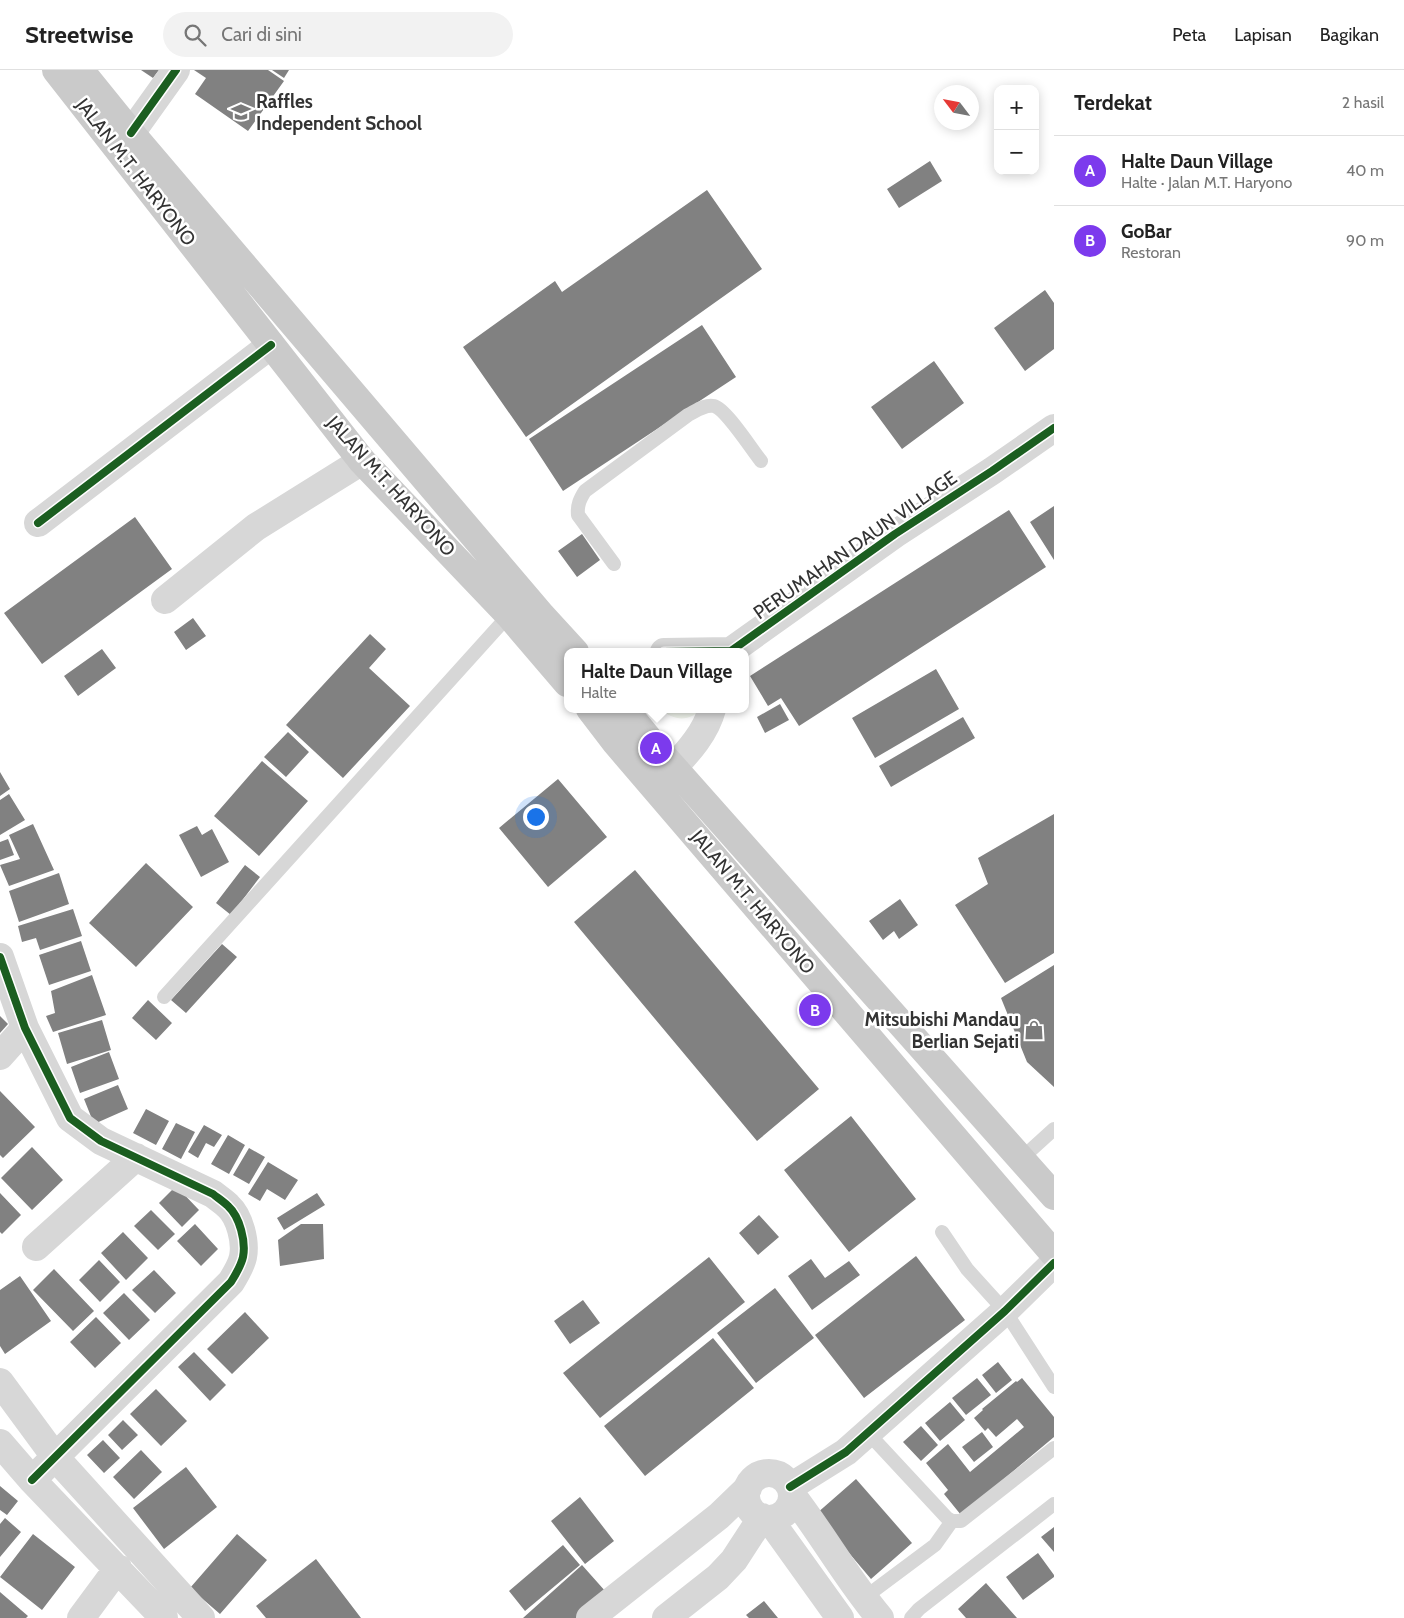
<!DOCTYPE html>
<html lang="id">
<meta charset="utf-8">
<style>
:root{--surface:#fff;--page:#f2f2f2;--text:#222;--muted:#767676;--line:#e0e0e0;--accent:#7c3aed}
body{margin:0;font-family:Cabin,sans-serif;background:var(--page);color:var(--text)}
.controls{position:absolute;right:15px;top:15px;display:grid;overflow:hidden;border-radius:10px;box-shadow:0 2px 12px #0003}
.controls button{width:45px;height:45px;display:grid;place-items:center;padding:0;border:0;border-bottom:1px solid var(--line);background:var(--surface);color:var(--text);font:25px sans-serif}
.compass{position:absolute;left:934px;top:15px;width:45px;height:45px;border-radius:50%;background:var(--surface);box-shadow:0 2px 12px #0003;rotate:302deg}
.you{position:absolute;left:535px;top:746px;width:18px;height:18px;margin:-12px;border:4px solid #fff;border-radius:50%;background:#1a73e8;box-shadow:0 0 0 8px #1a73e833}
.badge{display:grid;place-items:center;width:32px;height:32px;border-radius:50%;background:var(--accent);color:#fff;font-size:16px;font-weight:700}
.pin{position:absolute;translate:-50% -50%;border:2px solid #fff;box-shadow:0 1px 5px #0006}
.popup{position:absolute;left:564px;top:578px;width:185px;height:65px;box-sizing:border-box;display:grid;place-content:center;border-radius:10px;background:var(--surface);filter:drop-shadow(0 1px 4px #0005);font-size:16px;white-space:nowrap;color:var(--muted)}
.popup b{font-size:19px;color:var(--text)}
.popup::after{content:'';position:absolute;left:50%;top:100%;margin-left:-10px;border:10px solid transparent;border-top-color:var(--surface)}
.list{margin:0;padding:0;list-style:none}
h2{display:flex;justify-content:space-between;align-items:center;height:65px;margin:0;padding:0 20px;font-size:21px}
h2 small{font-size:16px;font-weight:400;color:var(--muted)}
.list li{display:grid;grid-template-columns:32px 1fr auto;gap:15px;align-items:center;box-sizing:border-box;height:70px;padding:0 20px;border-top:1px solid var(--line)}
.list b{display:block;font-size:19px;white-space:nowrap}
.list p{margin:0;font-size:16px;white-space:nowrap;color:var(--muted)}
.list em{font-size:16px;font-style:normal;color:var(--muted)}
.icon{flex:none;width:28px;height:28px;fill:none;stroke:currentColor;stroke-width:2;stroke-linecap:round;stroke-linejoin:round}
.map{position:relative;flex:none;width:1054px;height:1548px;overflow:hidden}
header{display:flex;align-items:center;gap:30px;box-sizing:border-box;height:70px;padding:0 25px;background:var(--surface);border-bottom:1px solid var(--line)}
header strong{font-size:24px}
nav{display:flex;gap:28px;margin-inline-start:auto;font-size:18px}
.search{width:350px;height:45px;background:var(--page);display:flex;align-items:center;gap:12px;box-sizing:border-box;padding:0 18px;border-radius:28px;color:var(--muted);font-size:19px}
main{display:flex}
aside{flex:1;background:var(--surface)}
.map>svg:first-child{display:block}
.green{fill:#f1f5ed}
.building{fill:#818181}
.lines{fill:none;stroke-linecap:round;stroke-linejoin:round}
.service{stroke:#d7d7d7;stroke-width:14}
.minor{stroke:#d7d7d7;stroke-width:28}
.primary{stroke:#cacaca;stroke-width:28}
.cycleway-casing{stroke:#fff;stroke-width:11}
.cycleway{stroke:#1b5e20;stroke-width:8}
.labels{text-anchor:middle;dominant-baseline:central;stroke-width:5;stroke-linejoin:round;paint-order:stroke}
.poi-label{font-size:19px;font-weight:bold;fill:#333;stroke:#fff;text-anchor:start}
.street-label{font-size:19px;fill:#333;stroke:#fff}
</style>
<header>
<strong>Streetwise</strong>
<div class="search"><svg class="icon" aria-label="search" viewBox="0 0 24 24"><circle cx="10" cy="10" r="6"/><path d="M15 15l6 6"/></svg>Cari di sini</div>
<nav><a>Peta</a><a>Lapisan</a><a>Bagikan</a></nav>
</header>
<main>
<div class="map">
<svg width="1054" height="1548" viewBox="0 0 1054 1548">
<rect width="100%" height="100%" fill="#fff"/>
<path class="green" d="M661,639H701C690,652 673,651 661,639Z"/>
<path class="building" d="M141,0H159L153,8Z
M194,0H268L284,11L248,61L195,24L206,8Z
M272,0H289L284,8Z
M930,91L942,111L899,138L887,119Z
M707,120L762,199L526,367L463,277L555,211L562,222Z
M1045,220L1054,233V279L1025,301L994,258Z
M702,255L736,307L563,421L529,369Z
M934,291L964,333L902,379L871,337Z
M1054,436V490L1030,452Z
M1009,440L1046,497L799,656L781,628L768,636L750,606Z
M135,447L172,499L42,594L4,543Z
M582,464L600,490L577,507L558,481Z
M193,548L206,566L186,580L174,562Z
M370,564L386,579L369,598L410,636L343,708L286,655Z
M102,579L116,598L78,626L64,606Z
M936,599L959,639L875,688L852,648Z
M780,634L789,650L765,663L757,647Z
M963,647L975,668L891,717L879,696Z
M288,662L309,682L286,707L264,687Z
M262,691L308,731L259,786L214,746Z
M0,702L10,719L0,726Z
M558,709L607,767L548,817L499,758Z
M9,724L25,750L0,765V730Z
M1054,744V883L1005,913L955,835L988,814L978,788Z
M33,754L54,800L9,816L0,795L20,789L9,765Z
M197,756L202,765L212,759L229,792L201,807L179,765Z
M8,769L14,785L0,790V772Z
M146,793L193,837L136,897L89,853Z
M245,795L260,807L231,845L216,833Z
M635,800L819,1019L757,1071L574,852Z
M59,803L69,834L19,852L9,821Z
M900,829L918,855L899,869L894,861L883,870L869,851Z
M73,839L82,866L40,880L36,868L22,872L18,856Z
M81,871L91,901L49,915L39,885Z
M222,874L237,887L186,943L171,930Z
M1054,895V1017L1027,992L1001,928Z
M92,905L106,945L53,962L46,946L55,943L51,921Z
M148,930L172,953L156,970L132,948Z
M0,946L8,954L0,963Z
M102,950L111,980L67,994L58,963Z
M109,982L119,1009L80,1023L71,997Z
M118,1015L128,1039L94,1054L84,1029Z
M0,1021L35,1057L3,1088L0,1085Z
M146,1039L169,1051L156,1075L133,1063Z
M851,1046L916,1129L849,1182L784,1100Z
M176,1053L195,1062L181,1089L162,1079Z
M204,1055L222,1065L214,1077L206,1073L198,1088L188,1082Z
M228,1065L245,1075L229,1104L211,1094Z
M32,1077L63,1110L32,1140L1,1108Z
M249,1078L265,1087L249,1114L233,1105Z
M268,1092L298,1110L285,1130L267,1119L260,1131L248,1124Z
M176,1116L199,1140L182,1157L159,1133Z
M0,1123L21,1145L2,1164L0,1162Z
M317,1123L325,1135L284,1160L277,1148Z
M151,1140L175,1164L158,1180L134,1156Z
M759,1145L779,1167L758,1185L739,1163Z
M195,1154L218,1179L201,1196L177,1171Z
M301,1154H323L324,1189L280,1196L278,1170Z
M123,1162L148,1188L126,1210L101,1183Z
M916,1186L965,1250L864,1328L815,1265Z
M709,1187L745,1232L600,1348L563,1303Z
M811,1189L825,1208L849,1191L860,1205L812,1240L788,1206Z
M99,1190L120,1212L100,1232L79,1210Z
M54,1199L94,1241L73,1261L33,1220Z
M154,1200L176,1223L155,1243L132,1220Z
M20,1206L51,1251L5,1284L0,1276V1220Z
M775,1218L814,1268L756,1313L717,1263Z
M124,1223L150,1250L129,1270L103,1243Z
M583,1230L600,1253L570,1274L554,1251Z
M245,1242L269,1268L232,1304L207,1279Z
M96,1247L121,1273L95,1298L70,1272Z
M713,1268L754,1318L645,1406L604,1356Z
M194,1282L226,1315L210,1331L178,1297Z
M998,1292L1012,1310L996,1323L982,1305Z
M977,1308L991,1325L966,1345L952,1328Z
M1022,1308L1054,1347V1367L961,1445L944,1424L948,1420L926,1393L948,1374L970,1402L1024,1357L1017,1349L996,1367L988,1358L985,1361L974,1348L983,1340L982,1339L1016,1311L1017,1312Z
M156,1319L187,1351L161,1376L130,1344Z
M950,1332L965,1350L940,1371L925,1353Z
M123,1350L138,1365L122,1380L108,1365Z
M921,1356L938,1375L921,1391L903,1372Z
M982,1362L993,1377L974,1392L962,1377Z
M103,1370L120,1388L104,1403L87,1385Z
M141,1380L162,1402L134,1429L113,1407Z
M186,1397L217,1437L164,1479L133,1438Z
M856,1409L912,1473L871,1509L816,1444Z
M0,1416L18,1431L7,1445L0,1440Z
M580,1427L614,1471L585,1494L551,1451Z
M5,1448L21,1462L0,1487V1454Z
M1054,1457V1482L1041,1467Z
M33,1464L75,1497L42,1540L0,1507Z
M237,1464L267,1490L220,1544L190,1518Z
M563,1475L580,1495L525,1541L509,1521Z
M1038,1483L1054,1505V1507L1023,1530L1006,1507Z
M316,1489L361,1548H266L256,1536Z
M582,1495L606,1522L577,1548H523Z
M986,1513L1017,1548H966L958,1539Z
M0,1522L28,1546L26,1548H0Z
M764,1531L778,1548H749L746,1545Z"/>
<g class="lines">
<path class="service" d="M614,494L578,445C577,435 580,429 585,421L688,345C696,341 705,334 714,336C726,339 752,380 761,391
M164,927L509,545
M1021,1089L1054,1059
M942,1162L967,1199L1005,1241L1054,1317
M868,1363L947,1448L952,1451H961L1054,1378
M864,1528L935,1475L952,1451
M911,1548L919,1539L1054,1434"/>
<path class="minor" d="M131,63L176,0
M38,453L271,275
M165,530L256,457L362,391
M664,582L731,581L895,464L992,401L1054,358
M673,698C689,681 706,662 712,639
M0,887L25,958L70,1048L101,1071L213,1124C218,1128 224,1132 228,1136C240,1147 246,1172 243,1187C241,1196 236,1204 231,1212L32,1410
M0,986L25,958
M36,1177L136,1087
M0,1312L56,1388L201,1548
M0,1373L32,1410L164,1548
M746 1426a23 23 0 1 1 46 0a23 23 0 1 1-46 0Z
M790,1417L846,1382L1005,1241L1054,1193
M792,1425C823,1465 847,1509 880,1548
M769,1449L840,1548
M81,1548L118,1498
M590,1548L719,1446L748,1418
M666,1548L718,1507L734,1490L762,1447"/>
<path class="primary" d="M56,0L362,391L509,545L567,613
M80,0L131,63L542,546L575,582
M590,639L616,673L1054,1184
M624,639L656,678L1054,1126"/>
<defs>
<path id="cycleway" d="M131,63L176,0
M38,453L271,275
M664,582L731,581L895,464L992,401L1054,358
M0,887L25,958L70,1048L101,1071L213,1124C218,1128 224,1132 228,1136C240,1147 246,1172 243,1187C241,1196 236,1204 231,1212L32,1410
M790,1417L846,1382L1005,1241L1054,1193"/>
</defs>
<use href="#cycleway" class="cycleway-casing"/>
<use href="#cycleway" class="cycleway"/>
</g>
<defs>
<symbol id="school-bare" viewBox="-9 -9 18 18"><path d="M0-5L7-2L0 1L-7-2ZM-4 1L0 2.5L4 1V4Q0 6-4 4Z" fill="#7a7a7a" stroke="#fff" stroke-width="2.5" paint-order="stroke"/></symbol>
<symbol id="shop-bare" viewBox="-9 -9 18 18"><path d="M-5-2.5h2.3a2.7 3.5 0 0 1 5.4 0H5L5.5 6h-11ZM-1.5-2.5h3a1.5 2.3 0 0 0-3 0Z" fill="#7a7a7a" stroke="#fff" stroke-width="2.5" paint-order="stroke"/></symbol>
</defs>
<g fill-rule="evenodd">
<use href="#school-bare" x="227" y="28" width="28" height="28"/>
<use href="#shop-bare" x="1020" y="946" width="28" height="28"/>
</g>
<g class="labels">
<g class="poi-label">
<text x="256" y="31">Raffles<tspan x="256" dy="22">Independent School</tspan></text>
<text x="1019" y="949" text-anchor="end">Mitsubishi Mandau<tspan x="1019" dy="22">Berlian Sejati</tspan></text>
</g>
<g class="street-label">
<text transform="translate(136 102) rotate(52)">JALAN M.T. HARYONO</text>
<text transform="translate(391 416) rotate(48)">JALAN M.T. HARYONO</text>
<text transform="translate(855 475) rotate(-35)">PERUMAHAN DAUN VILLAGE</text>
<text transform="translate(753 832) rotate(50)">JALAN M.T. HARYONO</text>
</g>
</g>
</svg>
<div class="controls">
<button>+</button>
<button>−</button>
</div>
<svg class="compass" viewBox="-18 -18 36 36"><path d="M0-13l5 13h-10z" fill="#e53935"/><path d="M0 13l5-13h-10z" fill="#767676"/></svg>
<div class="you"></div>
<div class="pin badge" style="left:656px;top:678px">A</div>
<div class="popup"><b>Halte Daun Village</b>Halte</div>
<div class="pin badge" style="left:815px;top:940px">B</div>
</div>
<aside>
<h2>Terdekat<small>2 hasil</small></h2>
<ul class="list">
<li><span class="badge">A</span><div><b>Halte Daun Village</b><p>Halte · Jalan M.T. Haryono</p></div><em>40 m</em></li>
<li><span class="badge">B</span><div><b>GoBar</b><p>Restoran</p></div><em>90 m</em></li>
</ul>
</aside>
</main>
